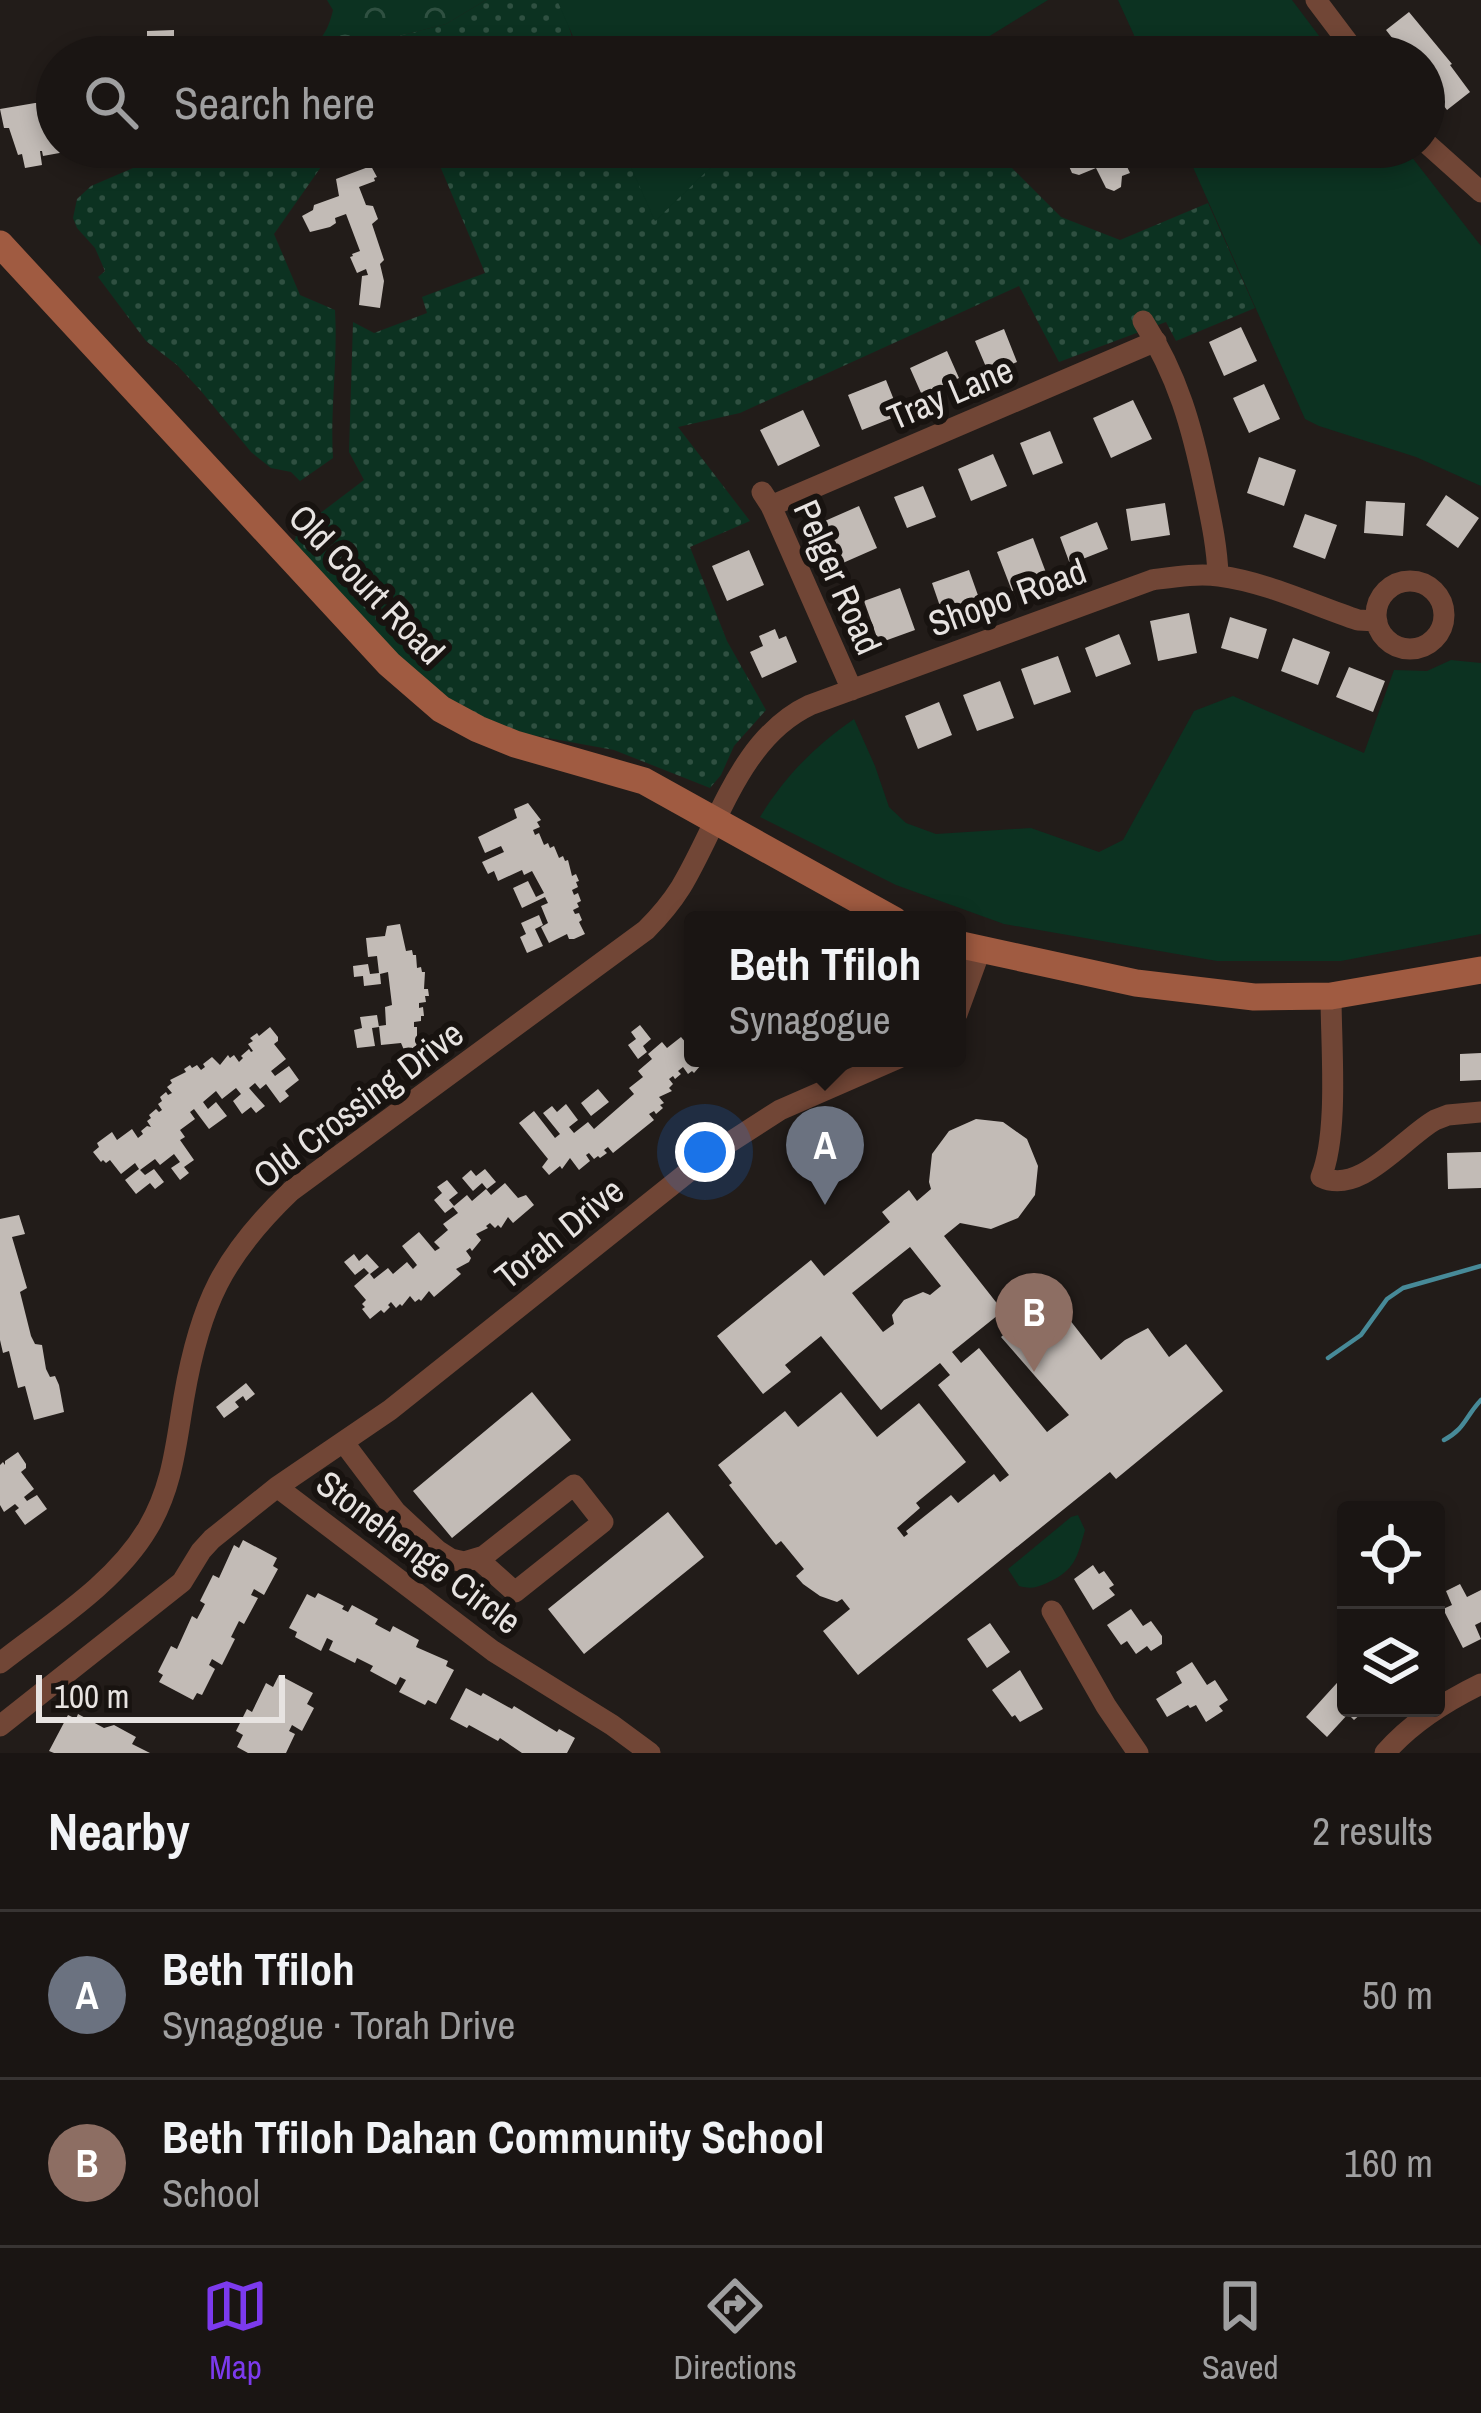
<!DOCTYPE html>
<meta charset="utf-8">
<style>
:root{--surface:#1a1513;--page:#272221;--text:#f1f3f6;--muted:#9f9fa0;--line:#383433;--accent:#7c3aed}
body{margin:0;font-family:"Archivo Narrow",sans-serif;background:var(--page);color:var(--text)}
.controls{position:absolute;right:36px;bottom:36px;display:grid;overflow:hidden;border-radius:12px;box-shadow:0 6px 18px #0003}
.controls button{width:108px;height:108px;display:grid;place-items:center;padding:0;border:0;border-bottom:3px solid var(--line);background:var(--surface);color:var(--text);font:60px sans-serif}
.scale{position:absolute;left:36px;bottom:30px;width:249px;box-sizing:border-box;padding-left:12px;border:6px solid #e7e3e1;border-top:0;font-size:33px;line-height:42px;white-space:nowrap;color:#e7e3e1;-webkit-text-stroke:9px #181310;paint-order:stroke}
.you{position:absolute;left:705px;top:1152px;width:42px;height:42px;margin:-30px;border:9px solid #fff;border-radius:50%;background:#1a73e8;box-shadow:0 0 0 18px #1a73e833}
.badge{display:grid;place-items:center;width:78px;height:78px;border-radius:50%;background:var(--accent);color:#fff;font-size:39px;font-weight:700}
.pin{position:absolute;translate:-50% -99px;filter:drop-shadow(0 3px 6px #0008)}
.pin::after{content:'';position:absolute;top:63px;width:42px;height:36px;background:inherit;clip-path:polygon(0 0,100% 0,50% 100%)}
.popup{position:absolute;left:684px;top:911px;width:282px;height:156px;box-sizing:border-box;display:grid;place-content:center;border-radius:12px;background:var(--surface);filter:drop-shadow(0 3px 9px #0005);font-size:39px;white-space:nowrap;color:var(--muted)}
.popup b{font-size:45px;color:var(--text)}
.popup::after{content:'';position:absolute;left:50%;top:100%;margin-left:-24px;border:24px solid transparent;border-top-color:var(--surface)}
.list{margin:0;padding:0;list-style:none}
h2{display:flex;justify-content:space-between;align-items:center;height:156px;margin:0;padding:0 48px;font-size:51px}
h2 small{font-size:39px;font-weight:400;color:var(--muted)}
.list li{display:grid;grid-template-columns:78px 1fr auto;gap:36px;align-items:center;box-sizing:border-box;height:168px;padding:0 48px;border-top:3px solid var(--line)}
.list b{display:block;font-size:45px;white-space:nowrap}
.list p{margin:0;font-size:39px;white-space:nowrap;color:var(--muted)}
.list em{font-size:39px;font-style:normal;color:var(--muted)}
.icon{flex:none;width:66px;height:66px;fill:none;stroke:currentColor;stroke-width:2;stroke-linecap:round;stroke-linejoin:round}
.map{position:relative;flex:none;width:1481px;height:1753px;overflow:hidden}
.search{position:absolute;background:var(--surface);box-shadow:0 6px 18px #0003;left:36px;right:36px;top:36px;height:132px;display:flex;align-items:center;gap:30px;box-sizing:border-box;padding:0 42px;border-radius:66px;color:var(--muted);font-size:45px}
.sheet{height:492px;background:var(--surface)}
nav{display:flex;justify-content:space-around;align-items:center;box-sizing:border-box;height:168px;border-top:3px solid var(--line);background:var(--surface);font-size:33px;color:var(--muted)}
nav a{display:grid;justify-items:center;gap:6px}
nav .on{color:var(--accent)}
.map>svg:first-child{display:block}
.grass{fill:url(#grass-dots)}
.forest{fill:url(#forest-crowns)}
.park{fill:#0c3221}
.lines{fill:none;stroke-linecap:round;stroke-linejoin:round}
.stream{stroke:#478a98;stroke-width:4.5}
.building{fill:#c2bbb6;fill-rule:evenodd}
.minor{stroke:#714636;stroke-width:21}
.secondary{stroke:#a05b41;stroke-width:27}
.labels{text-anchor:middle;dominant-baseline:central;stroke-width:12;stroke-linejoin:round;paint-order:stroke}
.street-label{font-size:36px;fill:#e7e3e1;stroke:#181310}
</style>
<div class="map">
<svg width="1481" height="1753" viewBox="0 0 1481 1753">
<defs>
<pattern id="grass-dots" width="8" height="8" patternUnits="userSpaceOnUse" patternTransform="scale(3)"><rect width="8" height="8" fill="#0c3221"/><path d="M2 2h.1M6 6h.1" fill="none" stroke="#2f5041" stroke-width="1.8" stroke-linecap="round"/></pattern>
<pattern id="forest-crowns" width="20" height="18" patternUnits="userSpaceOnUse" patternTransform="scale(3)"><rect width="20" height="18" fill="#0c3221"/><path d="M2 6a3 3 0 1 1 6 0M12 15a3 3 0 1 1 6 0" fill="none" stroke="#2f5041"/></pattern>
</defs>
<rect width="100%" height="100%" fill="#221c19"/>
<path class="grass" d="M486,0H562L577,57H359L399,36L446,24Z
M980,42L981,57H780L783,52Z
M182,147H389L321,167L274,234L300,295L335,310C338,360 330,409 333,458L300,481L291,472L271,468L251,452L201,391L177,365L146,341L98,277L105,271L95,248L77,228L73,218L77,199L91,186Z
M432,147H991L1061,217L1120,240L1208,203L1255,308L1176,341L1166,322L1059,362L1019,286L740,413L678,427L750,521L690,547L727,641L766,710L734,746L721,775L710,788L614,750L504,730L463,709L391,653L294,542L298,530L364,480L349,452L353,322L374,333L427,313L422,297L485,273Z"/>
<path class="forest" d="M327,0H486L446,24L399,36L359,57H266C304,49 323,53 333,10Z"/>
<path class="park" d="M557,0H1048L980,42L783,52L780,57H582Z
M1118,0H1292L1335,57H1144Z
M622,147H732L655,221Z
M1184,147H1404L1481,246V486L1416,457L1319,426L1305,419Z
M1451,660L1481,663V934L1341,961H1217L1004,924L896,885L760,817C785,776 815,746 854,719L875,766L889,807L906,823L936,834L1031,828L1099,852L1123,840L1194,711L1233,696L1364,753L1394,670L1427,671Z
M1078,1515L1085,1530C1077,1558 1075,1570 1047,1583C1036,1588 1030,1589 1019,1586L1008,1569L1071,1517Z"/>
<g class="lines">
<path class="stream" d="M1328,1358L1361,1335L1387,1299L1403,1288L1481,1266
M1444,1440C1465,1429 1465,1417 1481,1400"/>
</g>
<path class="building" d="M1409,12L1452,64L1450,65L1470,92L1447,110L1426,83L1429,81L1424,74V57H1407L1386,30Z
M174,30V47H182V57L141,55V49L147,46V31Z
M35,103H44L50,136L57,135V147H65V152L43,156L42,151H40L42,165L25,168L22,154L18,155L9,128H4L0,109Z
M1072,147H1142L1122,156L1130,173L1122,176L1121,187L1114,191L1106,188L1096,168L1079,175L1072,173L1068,164L1071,157L1080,153L1079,151L1075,153Z
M371,166L377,177L374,178L375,181L359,187L366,205L373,206L378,219L372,224L384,260L380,264L384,281L380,308L359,305L362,276L368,275L366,269L357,273L350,257L353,256L352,254L360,251L346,214L335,218L336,223L330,227L310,232L302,216L313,210L314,205L339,196L336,179Z
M1241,327L1257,361L1224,376L1209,342Z
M1004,329L1017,362L989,374L975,341Z
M947,351L959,378L939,387L942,394L925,402L910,368Z
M886,380L900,415L862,430L848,395Z
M1264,384L1280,419L1249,433L1233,398Z
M1133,400L1152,439L1111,458L1093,418Z
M803,410L820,446L778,466L760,430Z
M1050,431L1063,463L1033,475L1020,443Z
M993,454L1007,486L971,501L958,469Z
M1259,457L1296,470L1284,506L1247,493Z
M923,486L936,517L907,528L894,497Z
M1446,495L1479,518L1458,548L1426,525Z
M1366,501L1405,503L1403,536L1364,533Z
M1165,503L1170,535L1131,541L1126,509Z
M859,506L877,548L836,566L818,524Z
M1305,514L1337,525L1325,559L1293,547Z
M1097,522L1108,549L1070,564L1060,537Z
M1033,538L1048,578L1012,591L997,552Z
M749,550L764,585L727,601L712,566Z
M969,570L980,601L943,615L932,583Z
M900,588L915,630L879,643L864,601Z
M1189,613L1197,653L1158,661L1150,621Z
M1230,617L1267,629L1258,659L1221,648Z
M775,629L779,639L786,636L797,662L762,678L750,652L763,646L759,636Z
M1119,634L1131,664L1096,677L1085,648Z
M1293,638L1330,652L1318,685L1281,671Z
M1058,656L1071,692L1034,705L1021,669Z
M1349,667L1385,681L1373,712L1336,697Z
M1000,681L1014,718L977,731L963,695Z
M939,702L952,735L918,749L905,716Z
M528,803L541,820L537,822L540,827L533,830L535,835L539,833L544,845L548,843L550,848L554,846L559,858L563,856L565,861L568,860L572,876L576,874L579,881L576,882L578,887L572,890L574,895L578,893L581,901L577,903L579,907L573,910L575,914L579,913L582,920L579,922L585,934L574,939H569L567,934L549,943L541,927L548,923L541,906L548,903L545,897L522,908L513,888L528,881L536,897L544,893L532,871L524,875L522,870L498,881L494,871L488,874L482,862L504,852L501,846L485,853L478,837L517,818L514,809Z
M539,915L543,925L535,929L543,946L527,953L520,937L526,934L521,923Z
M400,924L406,951L412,950L413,955H416L417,968L421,967L422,972H425L424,989H428L429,996H425L426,1002L419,1003V1008L423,1007L424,1016H421V1021L414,1022V1027H417V1049L404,1050L401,1043L381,1045L379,1026L386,1025L385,1007L392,1005L388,972L380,974L381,984L364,986L363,976L354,977L353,966L368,964L370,974L379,973L377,956L368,957L366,938L385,936L387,926Z
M377,1015L379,1027L372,1028L375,1046L357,1048L354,1030L362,1028L360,1017Z
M640,1025L651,1039L643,1046L647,1052L638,1059L628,1045L636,1039L631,1032Z
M270,1027L278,1037V1041L274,1044L286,1059L271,1071L275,1076L289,1066L299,1080L285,1091L289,1096L280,1103L266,1084L260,1089L255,1083L249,1088L265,1106L256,1113L251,1107L242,1114L233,1101L241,1094L236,1088L222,1099L216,1091L203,1102L208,1109L216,1102L227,1116L209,1129L194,1109L190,1112L195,1119L180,1130L185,1137L180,1140L194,1160L184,1167L189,1173L180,1180L171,1168L180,1162L174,1154L160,1165L155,1159L140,1170L145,1175L154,1169L164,1182L155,1189L150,1183L136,1194L125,1180L139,1169L135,1163L121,1174L110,1160L106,1163L103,1160L101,1162L93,1152L99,1147L97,1143L112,1132L117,1140L132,1129L138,1138L143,1134L141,1131L147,1126L151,1127L147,1121L151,1118L149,1115L156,1109L159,1112L162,1110L158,1104L162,1101L160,1097L166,1092L168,1095L172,1093L167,1087L172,1083L170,1080L186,1072L184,1069L190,1065L192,1068L197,1065L201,1070L205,1067L203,1064L212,1057L220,1065L228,1055L230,1058L234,1055L239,1062L243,1058L241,1056L249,1049L251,1052L253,1051L248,1044L253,1041L250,1038L257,1033L259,1036Z
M681,1037L693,1051V1058H707L694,1073L692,1071L688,1074L683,1067L678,1071L681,1074L675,1079L673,1076L669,1079L673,1084L669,1088L672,1091L659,1097L664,1103L660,1105L663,1108L656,1114L654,1111L649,1114L654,1120L613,1153L608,1147L604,1150L607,1153L600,1158L598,1156L594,1159L589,1153L586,1155L590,1161L579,1170L570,1158L562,1169L560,1166L549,1175L542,1167L548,1159L519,1123L534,1111L555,1138L560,1134L543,1113L552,1106L557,1112L566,1104L578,1120L569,1127L574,1133L588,1122L594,1129L634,1094L629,1088L643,1077L638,1071L652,1059L648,1054L662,1042L667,1048Z
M1481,1053V1080L1460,1081V1054Z
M598,1089L609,1102L591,1116L581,1103Z
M976,1119L1003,1122L1027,1139L1038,1166L1035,1195L1018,1218L991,1229L960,1223L944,1236L1003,1311L952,1352L961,1363L979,1348L1047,1432L1069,1415L1001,1337L1012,1327L1008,1323L1022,1311L1028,1317L1052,1297L1101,1360L1125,1340L1148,1328L1169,1357L1186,1344L1223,1391L1116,1479L1110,1472L858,1675L823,1631L850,1609L842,1599L837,1602L820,1596L803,1584L796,1576L804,1569L781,1541L776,1545L729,1485L732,1483L718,1465L785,1411L798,1427L841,1392L877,1437L919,1403L966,1462L916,1503L920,1508L897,1528L904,1537L908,1534L906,1531L951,1495L958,1503L994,1474L1000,1482L1009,1475L938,1385L950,1375L940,1363L881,1410L821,1336L785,1365L791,1372L763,1394L717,1336L811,1260L824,1276L890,1222L882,1212L909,1190L917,1201L931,1189L929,1182L932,1154L949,1131ZM910,1247L941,1286L930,1295L923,1292L904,1300L892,1315L894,1324L883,1332L852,1293Z
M1481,1152V1188L1448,1189L1447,1153Z
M485,1169L496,1182L487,1189L482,1183L473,1191L462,1178L471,1170L476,1176Z
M447,1180L458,1193L449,1200L454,1206L467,1195L472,1201L486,1189L491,1195L505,1183L518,1198L526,1195L534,1205L513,1223L508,1217L501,1228L498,1225L495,1228L490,1223L486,1226L488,1228L476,1234L481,1240L472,1251L470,1248L466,1251L471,1258L469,1262L456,1269L461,1274L434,1297L429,1291L421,1301L419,1299L415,1302L410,1296L402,1306L400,1304L396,1308L391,1302L388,1305L390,1307L384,1313L381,1310L370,1319L362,1309L365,1307L362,1304L366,1300L354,1286L369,1273L364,1268L355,1275L344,1262L354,1254L359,1261L367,1254L379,1267L370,1274L374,1279L388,1268L393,1274L407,1262L413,1269L417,1265L402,1246L419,1232L435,1251L440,1248L434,1242L448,1230L443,1224L458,1213L453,1207L445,1213L434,1200L442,1193L437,1187Z
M19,1215L25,1234L12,1237L27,1288L20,1292L31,1336L35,1344L42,1345L46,1369L50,1377L55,1376L59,1385L64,1412L34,1420L25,1386L18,1388L9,1351L3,1353L0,1340V1219Z
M246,1383L255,1394L246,1401L243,1396L235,1402L239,1407L224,1418L216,1407Z
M532,1392L571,1440L452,1538L413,1491Z
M18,1452L26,1464V1468L21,1472L34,1489L24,1497L27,1501L37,1495L47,1509L25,1525L15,1511L19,1508L15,1504L4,1512L0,1505V1465L3,1462L5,1465V1461Z
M668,1512L704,1557L584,1654L548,1609Z
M243,1540L277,1558L273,1566L278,1569L264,1595L254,1589L251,1595L258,1598L244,1624L239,1621L231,1637L235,1639L222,1665L212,1659L209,1665L215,1669L202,1695L197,1693L193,1700L159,1682L163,1675L158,1672L171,1646L177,1649L192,1616L197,1619L205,1604L200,1601L213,1575L219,1578L234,1545L239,1548Z
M1093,1565L1099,1574L1104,1571L1114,1585L1109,1588L1115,1595L1093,1610L1074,1579Z
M1460,1584L1467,1597L1481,1590V1622L1475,1625L1481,1639L1463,1648L1443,1609L1452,1605L1446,1591Z
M318,1593L344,1606L342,1609L348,1612L352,1605L378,1619L375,1624L390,1632L393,1626L419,1640L416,1647L448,1661L446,1666L454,1670L436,1704L428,1700L425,1705L399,1692L406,1680L400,1677L396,1685L370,1671L373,1666L357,1658L355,1663L329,1650L333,1641L327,1638L321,1651L295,1637L297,1632L289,1628L307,1594L315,1598Z
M1131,1609L1143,1626L1151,1621L1162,1636V1644L1151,1651L1147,1646L1136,1654L1127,1641L1121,1645L1107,1625Z
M990,1623L1010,1652L987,1668L967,1639Z
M1192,1662L1207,1685L1215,1680L1228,1700L1219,1706L1223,1711L1206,1722L1196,1705L1190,1708L1188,1705L1167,1717L1156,1699L1182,1683L1176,1672Z
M1020,1670L1043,1709L1020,1722L1015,1715L1012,1717L992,1690Z
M1346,1673V1708H1359L1363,1712L1354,1720L1348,1714L1327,1737L1306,1717Z
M279,1675L313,1693L307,1704L314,1708L302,1731L292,1725L289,1731L295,1734L286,1753H248L237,1747L243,1735L236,1731L247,1709L252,1712L266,1683L273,1687Z
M466,1688L481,1696L483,1693L512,1709L514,1706L557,1732L559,1729L575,1738L567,1753H522L500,1738L498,1741L469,1725L467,1728L450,1719Z
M78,1714L104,1728L114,1725L136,1737L132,1744L150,1753H54L49,1751L68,1715L76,1719Z"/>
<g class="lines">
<path class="minor" d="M1316,0L1359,57
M1424,141L1481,192
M1143,321C1178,376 1192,427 1205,490C1211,519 1217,546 1218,575
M762,492L771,506L852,690
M771,506L1156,341
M1376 615a34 34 0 1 1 68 0a34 34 0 1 1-68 0Z
M1331,996C1331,1046 1339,1133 1321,1177C1360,1196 1402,1139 1435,1120L1448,1115L1481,1112
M957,1014L980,951
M344,1443L396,1512L437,1550L451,1559L464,1562L484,1556L574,1485L603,1522L515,1592L478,1559
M277,1487L493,1651L612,1725L650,1753
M1052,1611L1106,1706L1138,1753
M0,1663C51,1623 115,1584 148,1528C173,1486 176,1443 184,1397C200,1304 223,1256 291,1191L646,930C659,917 671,903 681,887C719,824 740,738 810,705L1152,580C1174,577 1197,573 1219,576C1266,582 1313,605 1358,620L1377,621
M0,1726L182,1582L201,1551L212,1539L277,1487L390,1410L707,1157L780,1110L899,1058
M1385,1753C1411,1723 1446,1701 1481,1684"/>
<path class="secondary" d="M0,244L389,664L441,709L478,729L515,744L644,781L894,920
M957,944L1136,983L1254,997L1331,996L1481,970"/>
</g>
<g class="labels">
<g class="street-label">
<text transform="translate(950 393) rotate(-23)">Tray Lane</text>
<text transform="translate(838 577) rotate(66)">Pelger Road</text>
<text transform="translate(367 584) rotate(46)">Old Court Road</text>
<text transform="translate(1007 597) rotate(-20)">Shopo Road</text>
<text transform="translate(358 1104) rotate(-37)">Old Crossing Drive</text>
<text transform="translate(559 1233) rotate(-39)">Torah Drive</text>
<text transform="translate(419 1552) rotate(37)">Stonehenge Circle</text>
</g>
</g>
</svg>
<div class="controls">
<button><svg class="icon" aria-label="locate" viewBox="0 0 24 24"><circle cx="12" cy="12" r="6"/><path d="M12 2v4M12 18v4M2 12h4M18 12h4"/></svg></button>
<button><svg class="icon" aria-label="layers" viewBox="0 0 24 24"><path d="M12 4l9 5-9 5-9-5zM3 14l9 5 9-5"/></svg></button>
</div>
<div class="scale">100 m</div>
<div class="you"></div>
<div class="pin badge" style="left:825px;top:1205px;background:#6b7280">A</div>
<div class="popup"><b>Beth Tfiloh</b>Synagogue</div>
<div class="pin badge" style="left:1034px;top:1372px;background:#8d6e63">B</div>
<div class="search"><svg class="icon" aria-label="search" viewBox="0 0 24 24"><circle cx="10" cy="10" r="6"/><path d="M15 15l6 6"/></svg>Search here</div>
</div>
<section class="sheet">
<h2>Nearby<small>2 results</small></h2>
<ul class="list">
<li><span class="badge" style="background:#6b7280">A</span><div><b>Beth Tfiloh</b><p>Synagogue · Torah Drive</p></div><em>50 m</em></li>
<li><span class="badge" style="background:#8d6e63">B</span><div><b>Beth Tfiloh Dahan Community School</b><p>School</p></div><em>160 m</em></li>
</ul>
</section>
<nav>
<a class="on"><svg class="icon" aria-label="map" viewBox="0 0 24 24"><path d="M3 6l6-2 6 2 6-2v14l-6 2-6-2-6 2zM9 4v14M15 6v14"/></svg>Map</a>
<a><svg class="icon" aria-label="directions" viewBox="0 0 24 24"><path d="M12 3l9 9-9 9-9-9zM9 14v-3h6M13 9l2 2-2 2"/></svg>Directions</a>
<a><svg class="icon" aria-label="saved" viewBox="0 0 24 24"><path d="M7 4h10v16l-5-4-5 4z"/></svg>Saved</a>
</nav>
